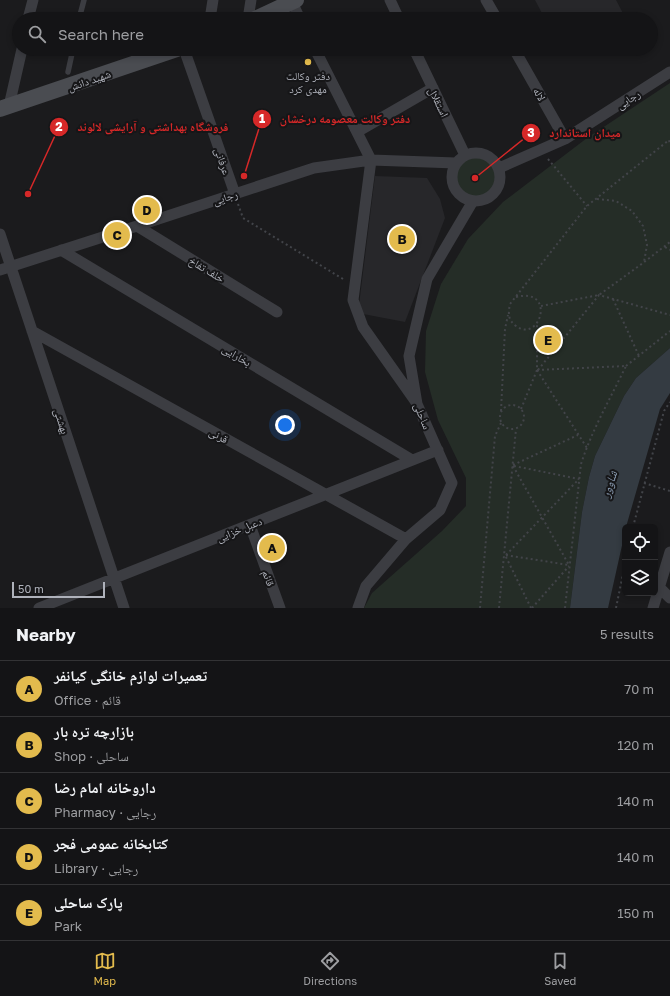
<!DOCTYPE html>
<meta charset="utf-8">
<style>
:root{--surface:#141416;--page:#212123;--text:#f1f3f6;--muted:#9d9ea1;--line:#333335;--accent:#e3bb4d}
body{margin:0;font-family:"Golos Text","Noto Naskh Arabic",sans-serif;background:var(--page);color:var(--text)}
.controls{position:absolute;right:12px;bottom:12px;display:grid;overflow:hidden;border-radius:6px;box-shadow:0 2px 6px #0003}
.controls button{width:36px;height:36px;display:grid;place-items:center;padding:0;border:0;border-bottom:1px solid var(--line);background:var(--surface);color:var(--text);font:20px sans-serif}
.scale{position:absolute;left:12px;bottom:10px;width:93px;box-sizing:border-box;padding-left:4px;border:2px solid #afb2bb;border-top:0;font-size:11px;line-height:14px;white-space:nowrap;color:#afb2bb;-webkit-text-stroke:3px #161618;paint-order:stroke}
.you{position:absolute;left:285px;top:425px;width:14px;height:14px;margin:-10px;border:3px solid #fff;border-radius:50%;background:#1a73e8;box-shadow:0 0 0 6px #1a73e833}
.badge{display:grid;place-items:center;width:26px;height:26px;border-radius:50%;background:var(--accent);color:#111;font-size:13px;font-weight:700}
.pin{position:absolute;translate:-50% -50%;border:2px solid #fff;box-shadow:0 1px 4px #0006}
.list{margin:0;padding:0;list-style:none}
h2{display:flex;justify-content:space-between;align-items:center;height:52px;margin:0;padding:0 16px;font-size:17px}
h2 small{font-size:13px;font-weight:400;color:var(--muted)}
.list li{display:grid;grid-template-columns:26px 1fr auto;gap:12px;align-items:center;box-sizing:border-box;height:56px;padding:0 16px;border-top:1px solid var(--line)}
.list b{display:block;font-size:15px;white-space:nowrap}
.list p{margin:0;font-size:13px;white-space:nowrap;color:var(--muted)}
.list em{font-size:13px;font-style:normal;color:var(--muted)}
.icon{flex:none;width:22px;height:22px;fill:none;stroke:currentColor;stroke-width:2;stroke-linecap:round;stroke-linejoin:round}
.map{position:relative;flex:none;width:670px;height:608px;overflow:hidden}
.search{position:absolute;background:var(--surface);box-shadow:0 2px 6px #0003;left:12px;right:12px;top:12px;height:44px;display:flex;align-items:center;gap:10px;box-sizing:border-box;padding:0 14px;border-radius:22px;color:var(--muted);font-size:15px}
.sheet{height:332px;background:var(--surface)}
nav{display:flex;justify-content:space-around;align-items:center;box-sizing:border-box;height:56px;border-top:1px solid var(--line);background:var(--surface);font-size:11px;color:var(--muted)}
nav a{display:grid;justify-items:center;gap:2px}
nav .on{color:var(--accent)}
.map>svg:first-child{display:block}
.built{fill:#27272a}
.green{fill:#252d27}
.water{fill:#343b42}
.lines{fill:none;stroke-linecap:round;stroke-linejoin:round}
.path{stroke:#424449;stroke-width:2;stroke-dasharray:2 3;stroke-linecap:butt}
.service{stroke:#3c3d42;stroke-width:5.5}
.minor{stroke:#3c3d42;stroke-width:11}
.secondary{stroke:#4a4c51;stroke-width:16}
.poi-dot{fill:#e3bb4d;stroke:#161618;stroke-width:1.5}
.labels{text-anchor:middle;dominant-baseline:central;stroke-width:4;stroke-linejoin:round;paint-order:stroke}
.poi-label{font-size:11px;fill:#afb2bb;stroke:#161618}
.street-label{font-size:11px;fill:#afb2bb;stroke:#161618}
.water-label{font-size:12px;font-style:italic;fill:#8a9cb2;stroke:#161618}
.leader{fill:none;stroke:#d62828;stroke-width:1.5}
.callout-dot{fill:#d62828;stroke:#161618;stroke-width:1.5}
.mark-label{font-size:12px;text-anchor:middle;font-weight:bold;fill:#fff}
.callout-label{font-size:12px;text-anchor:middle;font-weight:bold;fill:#d62828;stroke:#161618;stroke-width:4;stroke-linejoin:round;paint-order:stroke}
</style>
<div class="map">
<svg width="670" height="608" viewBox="0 0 670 608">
<rect width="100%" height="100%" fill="#1b1b1d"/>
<path class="built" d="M535,0H616L626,19H545Z
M375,176L427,178L440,199L445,218L405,322L358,313Z"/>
<path class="green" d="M670,83V348L636,378L624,396L595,456L589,477L582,512L570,608H364L372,593L442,531L466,506V478L438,420L425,372L426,331L441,284L468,239L503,202L587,138Z
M454 177a22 22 0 1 1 44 0a22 22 0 1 1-44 0Z"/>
<path class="water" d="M670,348V393L660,409L626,527H625V532L608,608H570L582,512L589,477L595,456L624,396L636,378Z"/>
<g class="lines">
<path class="path" d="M548,159L587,206
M597,199L616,201L632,211L643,226L647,245L644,262
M238,204L243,218L343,279
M665,247L670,250
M516,297C557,287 540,344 516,326C508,320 508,314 510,304L587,206L669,140L670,144
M613,299L639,356
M541,306L599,295L643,263L670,242
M626,366L670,331
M537,370L626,366C610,399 592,430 581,464L565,608
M537,370L587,448
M538,370L599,295L670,315
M500 417a12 12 0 1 1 24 0a12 12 0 1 1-24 0Z
M521,409L537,370V324
M501,411L505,329L508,315
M513,465L578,435
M513,466L569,565
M514,466L579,479
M644,483L670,491
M633,527L664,411L670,402
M506,555L579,479
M480,608L495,436L501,423
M499,608L516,429
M531,608L505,555L569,565
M532,608L569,566
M616,608L625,564"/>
<path class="service" d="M79,19L84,0
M68,72L73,49"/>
<path class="minor" d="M390,0L399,19
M486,0L497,19
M292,2L300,19
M28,19L33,0
M210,19L213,0
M248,19L251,0
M184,49L235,194
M315,49L371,160
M414,49L465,155
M514,49L565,139
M9,106L22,49
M357,132L433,88
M452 177a24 24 0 1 1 48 0a24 24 0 1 1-48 0Z
M371,160L353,300L363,327L416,402
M499,168L565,139L670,72
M137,226L277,312
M0,234L124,608
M61,250L412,460
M0,270L137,226L314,168L371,160L456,163
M32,331L406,539
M250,525L280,608
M659,587L670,598
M39,608L438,450
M358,608L366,586L406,539L440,510L452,483L417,404L409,356L427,279L473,201
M653,608L670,552"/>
<path class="secondary" d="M255,19L296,0
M0,109L177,49"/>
</g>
<circle class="poi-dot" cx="308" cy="62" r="4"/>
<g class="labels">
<g class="poi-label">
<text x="308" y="75">دفتر وکالت<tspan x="308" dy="13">مهدی کرد</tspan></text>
</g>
<g class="street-label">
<text transform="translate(89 80) rotate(-19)">شهید دانش</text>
<text transform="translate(540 94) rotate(60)">لاله</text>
<text transform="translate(628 99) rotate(-33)">رجایی</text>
<text transform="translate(439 102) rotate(64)">استقلال</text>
<text transform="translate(223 161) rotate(71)">عرفانی</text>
<text transform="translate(225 197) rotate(-18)">رجایی</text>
<text transform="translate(207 269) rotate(31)">خلف تفاخ</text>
<text transform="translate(237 355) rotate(31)">بخارایی</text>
<text transform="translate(423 416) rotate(68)">ساحلی</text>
<text transform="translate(62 421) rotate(72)">بهشتی</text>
<text transform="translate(219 435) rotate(29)">قرنی</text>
<text transform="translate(239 529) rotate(-22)">دعبل خزایی</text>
<text transform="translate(269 578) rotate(70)">قائم</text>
</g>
<g class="water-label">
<text transform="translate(609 484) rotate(-72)">شاوور</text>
</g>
</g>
<path class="leader" d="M244 176L262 119M28 194L59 127M475 178L531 133"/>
<g class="callout-dot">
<circle cx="244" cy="176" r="4"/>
<circle cx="28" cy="194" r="4"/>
<circle cx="475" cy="178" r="4"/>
<circle cx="262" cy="119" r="10"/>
<circle cx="59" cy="127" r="10"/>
<circle cx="531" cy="133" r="10"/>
</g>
<g class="mark-label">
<text x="262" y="123">1</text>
<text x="59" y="131">2</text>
<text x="531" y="137">3</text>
</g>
<g class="callout-label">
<text x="345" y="123">دفتر وکالت معصومه درخشان</text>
<text x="153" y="131">فروشگاه بهداشتی و آرایشی لالوند</text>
<text x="585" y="137">میدان استاندارد</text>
</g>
</svg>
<div class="controls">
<button><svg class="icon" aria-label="locate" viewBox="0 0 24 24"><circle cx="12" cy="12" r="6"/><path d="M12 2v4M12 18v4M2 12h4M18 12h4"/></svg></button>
<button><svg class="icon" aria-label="layers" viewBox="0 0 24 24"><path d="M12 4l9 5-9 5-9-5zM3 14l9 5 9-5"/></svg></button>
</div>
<div class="scale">50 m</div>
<div class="you"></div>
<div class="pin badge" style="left:272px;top:548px">A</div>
<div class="pin badge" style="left:402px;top:239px">B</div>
<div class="pin badge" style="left:117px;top:235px">C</div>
<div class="pin badge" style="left:147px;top:210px">D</div>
<div class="pin badge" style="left:548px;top:340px">E</div>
<div class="search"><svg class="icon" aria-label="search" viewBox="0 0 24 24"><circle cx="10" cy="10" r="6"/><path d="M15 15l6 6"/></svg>Search here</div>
</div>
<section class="sheet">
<h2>Nearby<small>5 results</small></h2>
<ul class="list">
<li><span class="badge">A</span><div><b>تعمیرات لوازم خانگی کیانفر</b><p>Office · قائم</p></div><em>70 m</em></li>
<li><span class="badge">B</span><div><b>بازارچه تره بار</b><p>Shop · ساحلی</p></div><em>120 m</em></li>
<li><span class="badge">C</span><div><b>داروخانه امام رضا</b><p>Pharmacy · رجایی</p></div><em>140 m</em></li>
<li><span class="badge">D</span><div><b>کتابخانه عمومی فجر</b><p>Library · رجایی</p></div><em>140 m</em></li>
<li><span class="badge">E</span><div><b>پارک ساحلی</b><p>Park</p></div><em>150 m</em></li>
</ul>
</section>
<nav>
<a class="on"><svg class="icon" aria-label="map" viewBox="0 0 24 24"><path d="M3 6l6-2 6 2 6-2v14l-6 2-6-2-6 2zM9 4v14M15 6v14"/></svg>Map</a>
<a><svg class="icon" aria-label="directions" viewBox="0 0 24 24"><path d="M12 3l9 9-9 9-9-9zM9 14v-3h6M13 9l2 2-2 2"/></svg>Directions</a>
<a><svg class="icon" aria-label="saved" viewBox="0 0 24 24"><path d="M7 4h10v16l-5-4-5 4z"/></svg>Saved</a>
</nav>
